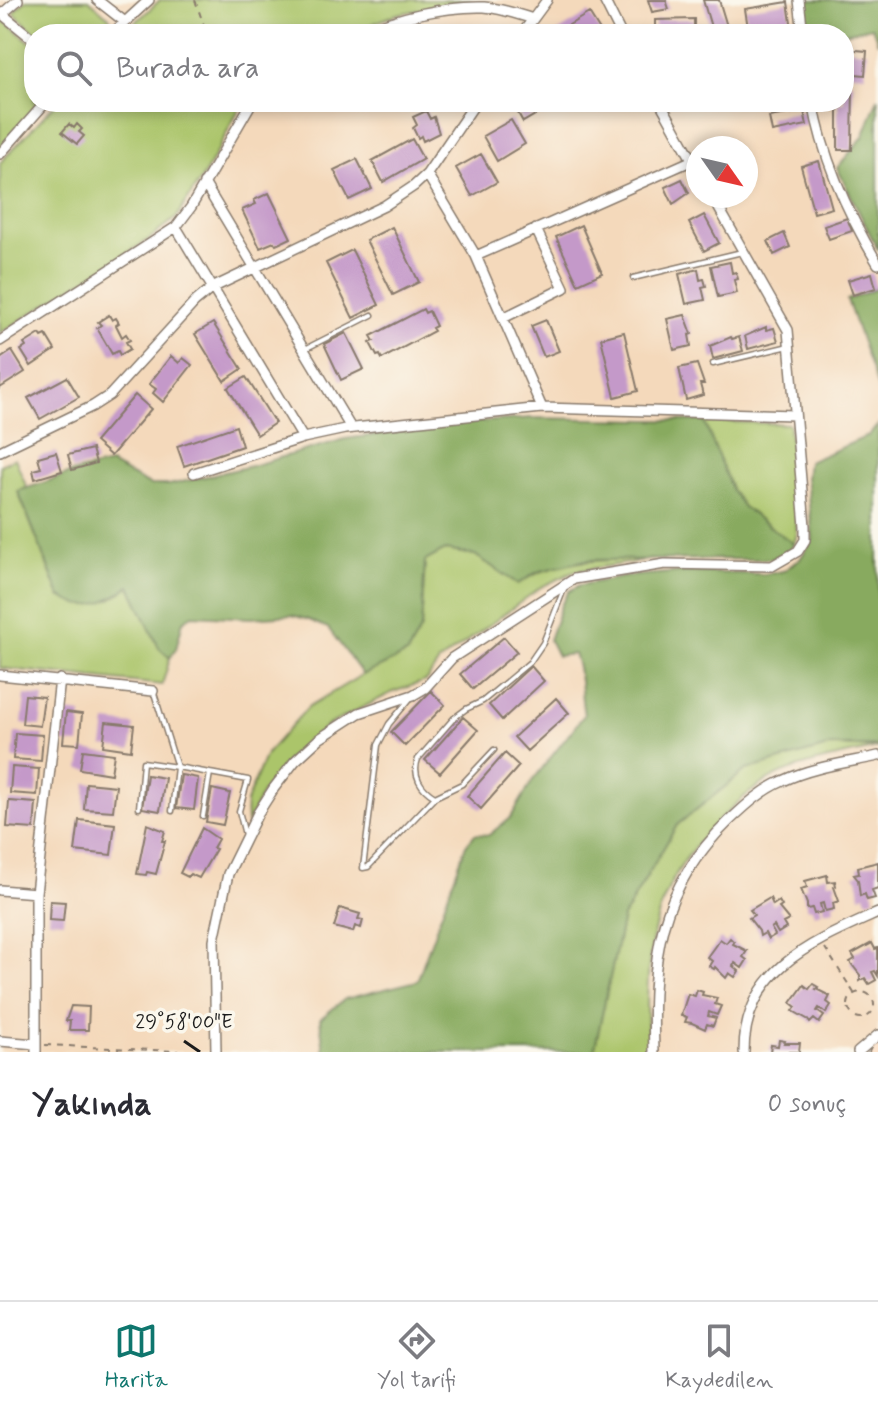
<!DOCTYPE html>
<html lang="tr">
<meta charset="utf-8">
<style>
:root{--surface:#fff;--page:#f7f7f7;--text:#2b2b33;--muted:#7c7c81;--line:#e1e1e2;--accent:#0f766e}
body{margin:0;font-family:Mynerve,sans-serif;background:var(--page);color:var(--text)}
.compass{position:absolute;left:686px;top:136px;width:72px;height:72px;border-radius:50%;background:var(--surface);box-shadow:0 4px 12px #0003;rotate:124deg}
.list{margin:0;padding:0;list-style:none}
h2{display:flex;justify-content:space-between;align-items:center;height:104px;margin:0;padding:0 32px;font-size:34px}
h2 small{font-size:26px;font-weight:400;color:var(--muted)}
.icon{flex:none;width:44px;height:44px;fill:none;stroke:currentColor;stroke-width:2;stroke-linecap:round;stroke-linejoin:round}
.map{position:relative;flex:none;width:878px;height:1052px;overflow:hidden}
.search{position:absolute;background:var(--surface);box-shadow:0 4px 12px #0003;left:24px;right:24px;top:24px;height:88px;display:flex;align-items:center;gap:20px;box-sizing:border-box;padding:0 28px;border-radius:32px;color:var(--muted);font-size:30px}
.sheet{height:248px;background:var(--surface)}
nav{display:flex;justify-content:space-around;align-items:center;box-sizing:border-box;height:112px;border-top:2px solid var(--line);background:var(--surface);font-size:22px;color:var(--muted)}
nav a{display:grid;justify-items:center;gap:4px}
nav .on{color:var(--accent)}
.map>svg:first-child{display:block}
.green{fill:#abc56b;stroke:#647044;stroke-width:2}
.forest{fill:#88aa5f;stroke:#52633e;stroke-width:2}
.building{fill:#c499c9}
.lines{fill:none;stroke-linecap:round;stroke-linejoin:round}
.lane-casing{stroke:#887a6c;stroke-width:7}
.street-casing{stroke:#887a6c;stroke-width:12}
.secondary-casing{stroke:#887a6c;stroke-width:15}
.path{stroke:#887a6c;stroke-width:2;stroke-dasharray:6 6;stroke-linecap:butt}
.lane{stroke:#fff;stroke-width:4}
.street{stroke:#fff;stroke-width:9}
.secondary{stroke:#fce5cf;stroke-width:12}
.ticks{fill:none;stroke:#1c1c1c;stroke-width:3}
.ticks-label{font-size:20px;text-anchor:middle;fill:#1c1c1c;stroke:#fbf7ec;stroke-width:7;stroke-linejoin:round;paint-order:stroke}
</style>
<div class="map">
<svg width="878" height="1052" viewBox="0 0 878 1052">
<rect width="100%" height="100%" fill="#fbf7ec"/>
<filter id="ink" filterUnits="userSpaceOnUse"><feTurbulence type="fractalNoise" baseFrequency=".0125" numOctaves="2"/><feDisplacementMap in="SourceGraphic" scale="16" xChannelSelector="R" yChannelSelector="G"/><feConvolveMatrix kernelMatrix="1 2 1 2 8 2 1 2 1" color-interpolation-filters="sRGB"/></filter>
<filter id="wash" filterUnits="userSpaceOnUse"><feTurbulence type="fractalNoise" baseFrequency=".006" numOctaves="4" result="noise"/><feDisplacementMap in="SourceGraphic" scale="32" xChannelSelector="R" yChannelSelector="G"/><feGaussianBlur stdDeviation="1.8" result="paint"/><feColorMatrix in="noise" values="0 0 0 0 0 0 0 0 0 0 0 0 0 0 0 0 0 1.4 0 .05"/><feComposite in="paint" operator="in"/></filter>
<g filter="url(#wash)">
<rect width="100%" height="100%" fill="#f4d9bb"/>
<path class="green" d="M27,0H89L109,17L113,26L105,34H37L15,14L14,11Z
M160,0H472L397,14L347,34H123Z
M0,18L34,45V102H40L0,148Z
M57,102H243L208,168L176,218L148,240L0,333V163Z
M704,421L789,424L797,534L794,544L743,507L732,491Z
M15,458L27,488L18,492L60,597L111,599L130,586L159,648L170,658L162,685L0,668V465Z
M445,550L475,555L518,584C559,557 607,560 655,559L575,571L541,587L439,662L426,681L393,692L328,725L291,756L263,791L247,823L246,802L266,754L308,707L362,675L407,654L421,628L425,561Z
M831,746L878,748C846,755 813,761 783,773C758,783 737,802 719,820C646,892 645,956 648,1052H594L623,917L677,825L746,770Z"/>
<path class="forest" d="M802,0H878V43L872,27L841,34H807Z
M878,98V250L837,168L863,137Z
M878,288V388L847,300Z
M532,418L704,421L732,491L743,507L794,544L789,551L772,559L586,560L537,572L518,584L475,555L445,550L425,561L421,628L407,654L363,675L328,628L309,620L292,615L251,618L192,615L183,621L176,649L170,658L159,648L130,586C105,603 87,614 60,596L18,491L78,471L110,464L150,485H169L251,466L345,439L465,423Z
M878,425V746H831L746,770L677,825L623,917L594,1052H324L320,1019L345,999L417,981L466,845L475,834L489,835L511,817L533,780L584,715C580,695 582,673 574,654L557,656L549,640L561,605L569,591L580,585L630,576L680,572L766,574L783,571L800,559L813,539L806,478L808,462L868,436Z"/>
<g id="blocks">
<path class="building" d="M648,0H666L669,9L652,12Z
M703,0H719L729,33L713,34Z
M788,2L792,29L749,34L745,9Z
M589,13L602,34H554Z
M694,19V34H655V20Z
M844,49L867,51L865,75L844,73Z
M844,83H853L852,150H838V102H844Z
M512,102H535L540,112L523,122Z
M426,111L430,119L434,117L439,133L423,141L421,136L418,138L413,128L417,125L413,117Z
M804,111L807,125L772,132L769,117Z
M511,120L525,144L497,161L483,136Z
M69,124L74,128L77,124L82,129L79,132L84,136L77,144L62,132Z
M412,139L423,159L383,182L372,161Z
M481,154L497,182L472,196L456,168Z
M357,159L372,189L349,200L334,170Z
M819,161L832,208L814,213L801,166Z
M682,179L689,193L673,204L665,187Z
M269,193L291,238L276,245L274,242L260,248L242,210L256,204L254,200Z
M704,215L719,243L704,251L689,223Z
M847,218L852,231L829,239L824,226Z
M581,225L602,273L578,284L556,237Z
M392,227L419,282L393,295L366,240Z
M784,233L790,247L774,255L768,241Z
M352,250L379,305L353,318L326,263Z
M730,262L732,273L736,272L738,279L734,280L737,293L718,297L711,266Z
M698,269L700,280L704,279L706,286L702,287L705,300L686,304L679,274Z
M872,273L876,288L853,295L848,280Z
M423,309L425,313L429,311L436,326L432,328L434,331L382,359L380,355L377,356L370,343L374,341L371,336Z
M109,315L112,320L116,318L119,323L116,325L122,337L126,334L130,340L126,342L130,349L120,355L118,351L112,354L97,328L101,325L98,322Z
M685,315L692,334L689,335L691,346L674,350L667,319Z
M546,320L559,351L544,357L531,326Z
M213,323L242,369L224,381L195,334Z
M766,327V330L774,328L778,341L748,349L745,336Z
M624,332L638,391L615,397L601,338Z
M346,333L364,369L341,380L324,344Z
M40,334L42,337L46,335L55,350L31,366L21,350L26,347L24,344Z
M731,337L732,339L739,337L743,351L713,359L710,346Z
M12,351L25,372L0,388V359Z
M171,356L179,363L183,358L192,365L163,402L153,393L156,389L149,384Z
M697,364L704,384H700L703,395L686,400L679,368Z
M67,377L79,397L40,419L28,398Z
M246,377L275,423L257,435L228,388Z
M135,395L151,409L111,456L95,442Z
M236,426L242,446L184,466L177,446Z
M92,449L96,463L72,470L68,455Z
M56,452L62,471L35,479L33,470L41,468L38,457Z
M504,637L517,652L473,689L460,674Z
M531,666L544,681L502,720L489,705Z
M431,691L445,705L405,746L391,732Z
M25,695L44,697L40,726L22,724Z
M556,698L569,713L527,751L514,737Z
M66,712L82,714L79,744L63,743Z
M463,717L478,730L440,773L425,760Z
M106,722L134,725L131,750L103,746Z
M15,733L43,735L41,761L13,759Z
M83,750L114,754L111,774L80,769Z
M505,753L519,766L481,809L467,796Z
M12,767L39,769L37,795L10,793Z
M147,775L165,778L160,811L142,808Z
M181,775L198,778L194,810L176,808Z
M86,783L116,786L113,811L84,809Z
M212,789L230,793L223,825L206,822Z
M9,801L36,803L34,829L7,827Z
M79,820L115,824L111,855L75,851Z
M147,824L165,831L162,841H165L156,874L147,872L146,875L137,874Z
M202,828L218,839L213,848L216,849L199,878L190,874L188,877L180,873Z
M878,862V888L872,890L875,898L867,900L865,894L860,896L858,880L854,875L859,874L858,867Z
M827,875L828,882L835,881L836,886L834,887L839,901L833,903L834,909L825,911L823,903L820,904L822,912L814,914L812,908L807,909V904L801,889L807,887L805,881Z
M770,898L773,905L779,901L782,906L779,908L789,920L783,923L786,928L778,933L774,926L771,928L775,935L768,939L765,933L760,936L759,931L749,918L754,915L750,910Z
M50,901L65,902L63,921L49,920Z
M340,908L360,914L358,919L363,920L361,928L355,926L353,932L334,927Z
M730,938L734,942L733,944L747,951L743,957L747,960L742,968L735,963L733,966L739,971L735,977L729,973L726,978L715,967L714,969L709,966L712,961L707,957L720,939L726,943Z
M872,943L875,949L878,948V976L875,971L872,972L876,980L869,984L865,978L860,981V975L850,962L855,959L852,954Z
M813,984L818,987L816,989L830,996L827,1002L831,1005L826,1013L819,1008L817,1011L824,1016L819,1023L814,1019L810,1023L807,1019L793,1011L796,1007L791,1003L804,985L809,989Z
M697,990L703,992L702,995L717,998L715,1004L721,1006L717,1015L709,1012L708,1016L716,1018L713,1026L707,1024L705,1029L692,1023L685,1022L687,1017L681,1015L688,994L695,996Z
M71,1006L89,1007L88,1030H69L70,1021H66Z
M779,1040L785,1041L784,1043H800L799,1052H770L771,1045L778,1046Z"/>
</g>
</g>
<g filter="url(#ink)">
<use href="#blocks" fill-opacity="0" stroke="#887a6c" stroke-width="2"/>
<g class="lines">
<defs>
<path id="lane" d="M633,278L742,252
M303,350L372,315
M713,364L789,346
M154,693L177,767L248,780L239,811L245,835
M409,700L389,724L378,745L363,868L368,867L435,797L462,784L494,750
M435,797C421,789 412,775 418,759L454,718L466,709L483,701L530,662L543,643L564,589
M139,808L143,762L177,767L172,811
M203,816L210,773"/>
<path id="street" d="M97,0L125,22
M604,0L621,34
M799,0L803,34
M0,13L2,14L18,0
M2,14L34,40
M112,34L149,0
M360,34C396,17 444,6 484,7C500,8 517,14 533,19
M522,34L547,0
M660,102L698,170
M813,102C823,160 848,214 878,264
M0,154L46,102
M427,174L476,256L542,408
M204,183L351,428
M176,227L303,438
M476,256L693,160
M503,318L564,288L536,229
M0,341L176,227L191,207L252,102
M0,451L93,406L110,395L195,302L212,288L384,206L414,186L427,174L476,102
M194,473L303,438L345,429L542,408L794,415
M0,675L153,691
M0,890L36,893
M0,1041L36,1044
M36,1052V893L60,679
M216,1052L214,940L228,874L258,813L274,788L295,761L319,739L359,713L413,695L425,688L452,658L574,579L665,564L772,566L798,551L805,540V526L788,330L712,196
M654,1052C651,958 657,890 729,821C745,806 762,790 783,781C812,767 846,763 878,756
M744,1052C744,969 813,942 878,913
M858,1052L878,1035"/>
<path id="secondary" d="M876,1052L878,1049"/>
</defs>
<use href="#lane" class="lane-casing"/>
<use href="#street" class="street-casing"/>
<use href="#secondary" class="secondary-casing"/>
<path class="path" d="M195,0L207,34
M825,948L854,993
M848 1005a13 13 0 1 1 26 0a13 13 0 1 1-26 0Z
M45,1045L196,1052"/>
<use href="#lane" class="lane"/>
<use href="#street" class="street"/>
<use href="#secondary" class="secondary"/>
</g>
</g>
<path class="ticks" d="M184,1041L200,1052"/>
<g class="ticks-label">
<text x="184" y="1028">29°58'00"E</text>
</g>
</svg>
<svg class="compass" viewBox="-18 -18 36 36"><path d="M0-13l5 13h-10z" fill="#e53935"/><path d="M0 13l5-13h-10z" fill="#7c7c81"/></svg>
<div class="search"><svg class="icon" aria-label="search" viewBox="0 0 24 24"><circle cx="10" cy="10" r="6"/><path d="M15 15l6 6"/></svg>Burada ara</div>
</div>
<section class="sheet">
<h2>Yakında<small>0 sonuç</small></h2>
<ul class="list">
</ul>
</section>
<nav>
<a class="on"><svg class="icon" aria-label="map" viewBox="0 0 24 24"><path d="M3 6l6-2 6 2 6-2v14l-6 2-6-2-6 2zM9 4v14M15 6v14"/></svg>Harita</a>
<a><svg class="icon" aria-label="directions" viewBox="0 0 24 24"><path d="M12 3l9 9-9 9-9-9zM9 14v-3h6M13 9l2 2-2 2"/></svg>Yol tarifi</a>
<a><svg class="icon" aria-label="saved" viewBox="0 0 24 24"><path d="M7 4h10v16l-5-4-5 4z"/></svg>Kaydedilen</a>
</nav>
